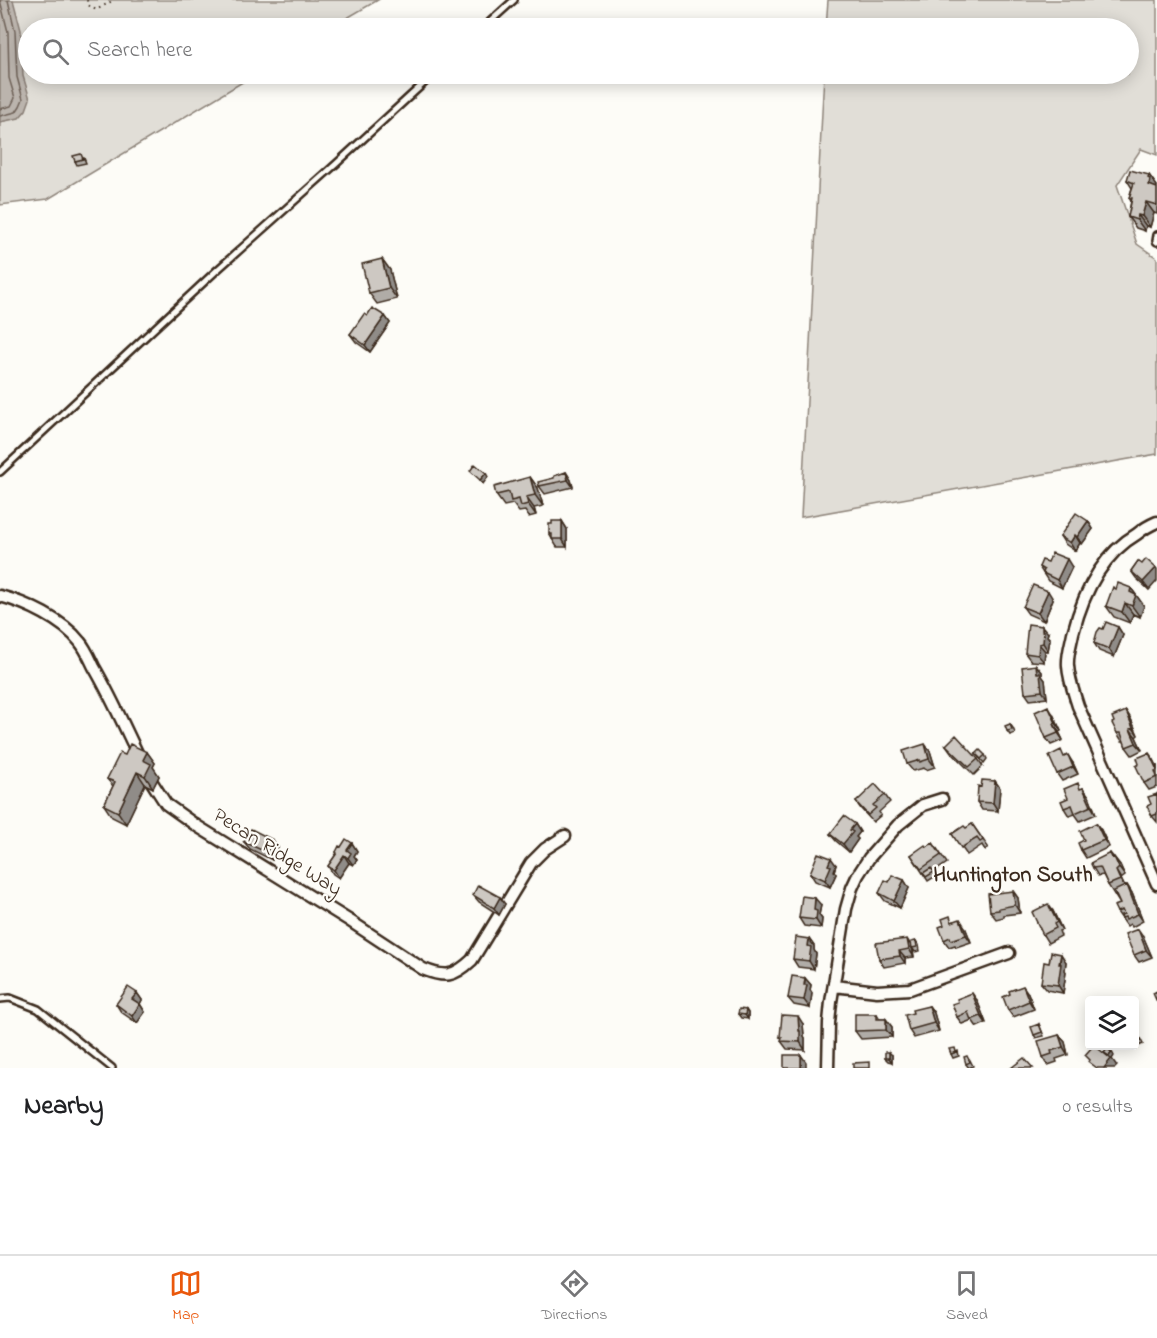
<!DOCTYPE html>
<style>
:root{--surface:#fff;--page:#f2f2f2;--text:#202124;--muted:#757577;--line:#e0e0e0;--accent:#ea580c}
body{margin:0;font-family:"Indie Flower",sans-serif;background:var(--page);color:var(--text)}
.controls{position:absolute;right:18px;bottom:18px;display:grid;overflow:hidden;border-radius:6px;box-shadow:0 3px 15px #0003}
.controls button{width:54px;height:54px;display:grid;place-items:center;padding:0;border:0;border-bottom:2px solid var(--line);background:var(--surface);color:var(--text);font:30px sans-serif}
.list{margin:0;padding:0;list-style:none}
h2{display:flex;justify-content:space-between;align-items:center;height:78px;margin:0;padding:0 24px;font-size:26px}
h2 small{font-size:20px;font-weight:400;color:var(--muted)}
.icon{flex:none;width:33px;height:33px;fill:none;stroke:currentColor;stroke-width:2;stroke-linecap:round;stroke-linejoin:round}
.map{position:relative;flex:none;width:1157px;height:1068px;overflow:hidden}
.search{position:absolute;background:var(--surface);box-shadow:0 3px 15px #0003;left:18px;right:18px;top:18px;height:66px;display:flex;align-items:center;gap:15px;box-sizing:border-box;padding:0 21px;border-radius:33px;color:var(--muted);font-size:22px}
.sheet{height:186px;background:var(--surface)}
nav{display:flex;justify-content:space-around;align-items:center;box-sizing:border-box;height:84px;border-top:2px solid var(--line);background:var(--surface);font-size:16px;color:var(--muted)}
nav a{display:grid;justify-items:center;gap:3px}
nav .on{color:var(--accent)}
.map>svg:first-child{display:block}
.green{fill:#e1ded7;stroke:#8e847a;stroke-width:1.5}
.water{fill:#bbb4ad;stroke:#887d74;stroke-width:1.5}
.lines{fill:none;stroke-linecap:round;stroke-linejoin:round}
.shore{stroke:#6e6157;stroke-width:1.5}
.service-casing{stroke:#3b2a1e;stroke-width:10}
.minor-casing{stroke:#3b2a1e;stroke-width:15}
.path{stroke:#3b2a1e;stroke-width:2;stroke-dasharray:1.5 4.5;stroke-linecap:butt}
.service{stroke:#fdfcf7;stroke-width:5}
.minor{stroke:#fdfcf7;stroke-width:10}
.wall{fill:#b0aca7;stroke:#3b2a1e;stroke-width:1.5}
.shaded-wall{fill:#908c88;stroke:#3b2a1e;stroke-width:1.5}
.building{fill:#cdc8c2;stroke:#3b2a1e;stroke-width:1.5}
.labels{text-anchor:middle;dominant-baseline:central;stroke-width:4.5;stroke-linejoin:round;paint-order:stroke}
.street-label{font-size:21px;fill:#3b2a1e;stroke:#fdfcf7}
.neighbourhood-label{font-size:22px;font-weight:bold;fill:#3b2a1e;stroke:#fdfcf7}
</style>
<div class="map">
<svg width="1157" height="1068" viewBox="0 0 1157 1068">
<rect width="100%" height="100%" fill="#fdfcf7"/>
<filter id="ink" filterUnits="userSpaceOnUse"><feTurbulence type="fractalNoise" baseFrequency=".0167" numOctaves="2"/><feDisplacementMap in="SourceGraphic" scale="12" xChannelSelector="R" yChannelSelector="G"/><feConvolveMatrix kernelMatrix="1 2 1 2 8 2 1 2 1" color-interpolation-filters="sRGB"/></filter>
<g filter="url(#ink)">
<path class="green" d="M0,0H378L330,28H28V74H256L48,199L0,205Z
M828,0H1157V155L1141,149L1117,185L1137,244L1157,258V454L801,517L824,74H1128V28H826Z"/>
<path class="water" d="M0,0H13L21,30L23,76L30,99L26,110L19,118L0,122Z"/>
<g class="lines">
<path class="shore" d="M0,109L11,106L15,98L9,78L8,32L0,0
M0,116L16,112L20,106L23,99L17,77L15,31L8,0"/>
<defs>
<path id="service" d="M483,28L514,0
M1157,235L1156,241L1157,242
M0,472L216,271L336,164L434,74
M0,999L10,998L38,1009L112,1068"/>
<path id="minor" d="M1157,522C1150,525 1143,529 1137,534C1101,555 1083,594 1073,633C1071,644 1067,655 1068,666C1069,680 1074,693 1078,706L1157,884
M0,596C27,603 63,620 80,642C86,649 90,659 94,667C111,696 125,728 140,759
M148,776L166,804L197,826L350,921L423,969C445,978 454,977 472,960L531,863L545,849L565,836
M834,986L877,991L910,989L1009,953
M828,1068L829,1023L831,1002L846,909L852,888L858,875L869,858L898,825L923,805L942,799"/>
</defs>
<use href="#service" class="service-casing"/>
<use href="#minor" class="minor-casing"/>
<path class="path" d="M87,0L88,5L96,10L114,0"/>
<use href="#service" class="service"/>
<use href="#minor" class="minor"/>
</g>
<path class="wall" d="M84,158L86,163L77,165L75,161Z
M1149,175L1157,186V214L1154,213L1150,227L1146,226L1145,231L1136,228L1128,217L1131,201L1129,198L1132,188L1127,180Z
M382,259L390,270L397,299L377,304L369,293Z
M367,316H385L390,323L370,352L356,342L350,334Z
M566,472L571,480L573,487L545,494L539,486Z
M530,477L538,488L543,506L534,508L536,515L529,517L525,511L519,512L513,504L504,506L496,495Z
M562,521L567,529V547H557L549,534L552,524Z
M1088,521L1093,529L1082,544L1080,543L1075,551L1065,544L1060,536Z
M1138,561L1149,590L1136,578L1131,571Z
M1048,562L1072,567L1062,588L1048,581L1039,567Z
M1131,588L1144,606L1140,617L1133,614L1130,623L1114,617L1106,606L1116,589Z
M1053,599L1044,621L1028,614L1023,607Z
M1118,627L1123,635L1114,657L1099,651L1094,643L1103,629Z
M1048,633L1047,636L1050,639L1048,651H1045L1044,662L1031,661L1025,653Z
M1036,665L1042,672V676L1045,680L1047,698L1030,700L1025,693Z
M1126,711L1131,719L1138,735L1136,737L1142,750L1132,755L1126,747L1124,741H1122L1117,733L1114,722Z
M1053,714L1061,731L1059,732L1063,740L1051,745L1046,738Z
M1010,724L1013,728L1015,733L1010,735L1007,731Z
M946,745L978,759L983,766L974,775L951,752Z
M930,751L935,767L926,770L924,768L913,771L907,764Z
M147,752L155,763L153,767L159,776L153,788L145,784L126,824L112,817L104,805L113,786L107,779L125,755Z
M976,754L985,755L987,759L984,763Z
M1066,756L1073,763L1078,774L1062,781L1057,774Z
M1154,760L1157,766V787L1149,790L1144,783Z
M995,781L1000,788L998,811L982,810L977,802L981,787Z
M1083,788L1089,796L1096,814L1080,821L1075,814L1069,816L1064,808L1068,798Z
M1157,794V822L1152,816L1151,804Z
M885,795L890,802L879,812L881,815L873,822L861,809L856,802Z
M855,824L860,832L856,837L858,839L849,852L836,841L830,834Z
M972,824L988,847L985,850L982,845L967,855L952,834L966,828Z
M1101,830L1109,847L1086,858L1081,850Z
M244,842L278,847L272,860L250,849Z
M352,843L357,851L354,856L357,860L353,865L349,863L339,878L333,874L328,866L337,853L336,852L341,847Z
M933,843L947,863L934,872L936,876L928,881L911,855L926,847Z
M1110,853L1120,865L1125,876L1121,879L1124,886L1127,885L1132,893L1143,921L1132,927L1130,924L1127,926L1117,912L1120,904L1108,885L1103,875L1098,876L1093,868Z
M836,865L834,871L836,874L830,887L815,881L810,873Z
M904,880L909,888L900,908L885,901L879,893Z
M1013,891L1018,898L1020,913L1004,915V917L996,919L990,911Z
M473,895L505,904L499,915L479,902Z
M821,905L819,915L822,919L821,928L804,926L799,918Z
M1053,911L1062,930L1059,931L1061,936L1048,943L1043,935Z
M954,921L965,927L971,942L956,947L955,945L949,947L944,940Z
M1143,936L1152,957L1139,962L1134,955Z
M809,939L814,946V950L816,954L814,969L798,967L793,959Z
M916,941L919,945L920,951L915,952L913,949L914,957L905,958V963L884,967L879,959L912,946Z
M1066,962L1065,970L1066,972L1063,993L1047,990L1041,983L1049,963Z
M805,978L811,985L810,990L812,993L810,1008L794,1005L788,998Z
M137,993L142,1000L140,1004L145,1012L137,1023L121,1012L116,1004Z
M1028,993L1034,1009L1013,1017L1008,1010Z
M977,1000L986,1023L977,1027L972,1020L962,1024L957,1017Z
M929,1006L934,1013L939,1031L914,1038L909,1030L913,1013Z
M746,1010L748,1013V1019L741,1018L738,1014Z
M877,1014L880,1019H886L892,1027V1037L861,1039L855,1031Z
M803,1024L804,1036L805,1038V1050L787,1049L781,1041L782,1038L780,1037Z
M1039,1024L1044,1036L1036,1038L1034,1035Z
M1059,1035L1065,1042L1068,1055L1056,1059L1057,1062L1048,1065L1043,1057Z
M1134,1036L1140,1038L1143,1044L1136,1047L1134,1045Z
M958,1051L959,1056L953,1058L951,1054Z
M892,1055V1062L888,1061L885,1058Z
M970,1060L973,1066L969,1068L966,1064Z"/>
<path class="shaded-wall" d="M1149,175L1157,186L1156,188L1149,185L1148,178Z
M1146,202L1154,213L1150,227L1142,216Z
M1138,215L1146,226L1145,231L1137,220Z
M382,259L390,270L397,299L389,288Z
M385,316L390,323L370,352L365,345Z
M566,472L571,480L573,487L568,480Z
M486,473L488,477L483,484L480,480Z
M530,477L538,488L543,506L535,495Z
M526,497L534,508L536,515L528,504Z
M562,521L567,529V547L562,539Z
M1088,521L1093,529L1082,544L1077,537Z
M1075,535L1080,543L1075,551L1070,543Z
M1067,559L1072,567L1062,588L1057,580Z
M1156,568L1157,569V581L1149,590L1143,582Z
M1131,588L1144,606L1140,617L1132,606L1130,592Z
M1048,591L1053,599L1044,621L1038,613Z
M1125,603L1133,614L1130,623L1122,612Z
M1042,626L1048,633L1047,636L1050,639L1048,651L1043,643Z
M1118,627L1123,635L1114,657L1109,649Z
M1039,644L1045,651L1044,662L1038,655Z
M1036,665L1042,672V676L1045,680L1047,698L1042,691L1037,673Z
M1048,706L1053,714L1061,731L1056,723Z
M1126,711L1131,719L1138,735L1133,728Z
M1054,724L1059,732L1063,740L1058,733Z
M1130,729L1136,737L1142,750L1136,743Z
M925,744L930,751L935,767L929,759Z
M147,752L155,763L153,767L159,776L153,788L145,776L143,760Z
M1149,753L1154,760L1157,766V770Z
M1068,755L1073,763L1078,774L1073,767Z
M137,772L145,784L126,824L118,812Z
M995,781L1000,788L998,811L993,803Z
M1083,788L1089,796L1096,814L1091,806Z
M1096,823L1101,830L1109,847L1104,840Z
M855,824L860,832L856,837L858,839L849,852L843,844L850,830Z
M273,840L278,847L272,860L266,852Z
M352,843L357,851L354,856L357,860L353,865L348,858L347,850Z
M344,855L349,863L339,878L334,870Z
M1114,857L1120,865L1125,876L1119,868Z
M831,858L836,865L834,871L836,874L830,887L825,880L828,865Z
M1116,871L1121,879L1125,887L1120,880Z
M904,880L909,888L900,908L894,901Z
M1127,885L1132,893L1143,921L1138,914Z
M1013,891L1018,898L1020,913L1015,905Z
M500,897L505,904L499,915L494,908Z
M815,898L821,905L819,915L822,919L821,928L816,920L814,910Z
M1048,904L1053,911L1062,930L1057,922Z
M960,919L965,927L971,942L966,935Z
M1138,929L1143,936L1152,957L1146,950Z
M809,939L814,946V950L816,954L814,969L809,961L808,946Z
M907,939L912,947L914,957L909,949Z
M899,951L905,958V963L900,956Z
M1061,954L1066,962L1065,970L1066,972L1063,993L1058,985Z
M805,978L811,985L810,990L812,993L810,1008L804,1000Z
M1023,986L1028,993L1034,1009L1029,1001Z
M137,993L142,1000L138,1007L132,999Z
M972,993L977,1000L986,1023L981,1016Z
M140,1004L145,1012L137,1023L132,1016Z
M929,1006L934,1013L939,1031L934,1023Z
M746,1010L748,1013V1019L745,1015Z
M798,1016L803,1024L804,1036L805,1038V1050L800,1042Z
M886,1019L892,1027V1037L886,1030Z
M1059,1035L1065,1042L1068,1055L1063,1047Z
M889,1052L892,1055V1062L889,1058Z
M1112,1052L1114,1056L1112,1059L1117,1066L1115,1068H1104L1109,1056Z
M801,1055L806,1062V1068H801Z"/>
<path class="building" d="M81,154L83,159L75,161L73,156Z
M1130,170L1149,175L1148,178L1150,179L1149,185L1157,188V205L1146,202L1142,216L1138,215L1137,220L1128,217L1132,198H1129L1134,183L1127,180Z
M382,259L389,288L369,293L362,264Z
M372,308L385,316L365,345L350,334L364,314L367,316Z
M475,464L486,473L480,480L470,471Z
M566,472L568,480L539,486L538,482L554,478V476Z
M530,477L535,495L526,497L528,504L521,506L519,499L511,501L509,492L496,495L494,487Z
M1076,513L1088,521L1077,537L1075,535L1070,543L1060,536Z
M552,521H562V539H552V534H549V524H552Z
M1052,553L1067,559L1057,580L1043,573L1044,570L1039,567L1042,560L1048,562Z
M1146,559L1156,568L1143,582L1131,571L1138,561L1142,564Z
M1118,583L1131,588L1130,592L1136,595L1132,606L1125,603L1122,612L1106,606L1113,587L1116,589Z
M1033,585L1048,591L1038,613L1023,607Z
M1106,622L1118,627L1109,649L1094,643L1097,632L1100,628L1103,629Z
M1028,624L1042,626V631H1044L1043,643L1039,644L1038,655L1025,653Z
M1036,665L1037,673H1040L1042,691L1025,693L1022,667Z
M1048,706L1056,723L1054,724L1058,733L1046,738L1035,712Z
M1126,711L1133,728L1130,729L1136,743L1126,747L1121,733H1117L1112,723L1114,722L1112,717Z
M1010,724L1012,730L1007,731L1005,726Z
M956,735L978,759L969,767L946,745Z
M130,744L147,752L143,760L151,764L145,776L137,772L118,812L104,805L115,782L107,779L120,753L125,755Z
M925,744L929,759L920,762V760L907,764L903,751Z
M980,750L985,755L981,759L976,754Z
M1061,750L1064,757L1068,755L1073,767L1057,774L1049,756Z
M1149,753L1157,770L1155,771L1157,777L1144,783L1136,766L1139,764L1137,758Z
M982,780L995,781L993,803L977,802L978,786L981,787Z
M1078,783L1080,789L1083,788L1091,806L1075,813L1072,805L1064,808L1061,801L1068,798L1064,789Z
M875,784L885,795L873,805L876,808L868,815L856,802Z
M1157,794V814L1152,816L1147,806L1151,804L1148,797Z
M844,816L855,824L850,830L853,832L843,844L830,834Z
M1096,823L1104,840L1081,850L1078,843L1084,840L1080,831Z
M972,824L983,840L980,842L977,838L961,848L952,834L964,826L966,828Z
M251,829L273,840L266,852L244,842Z
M346,839L352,843L347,850L351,853L348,858L344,855L334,870L328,866L337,853L336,852L339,846L341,847Z
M933,843L941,855L921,869L911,855L925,845L926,847Z
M818,853L831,858L828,865L831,866L825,880L810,873Z
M1110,853L1112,858L1114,857L1119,868L1116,871L1120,880L1108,885L1100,867L1093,868L1091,864L1092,862Z
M931,868L934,872L926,877L923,873Z
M892,875L904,880L894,901L879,893L885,880L889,882Z
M478,885L500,897L494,908L473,895Z
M1127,885L1138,914L1126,919L1125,917L1122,918L1121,915L1124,914L1122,910L1117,912L1114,906L1120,904L1114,891Z
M1013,891L1015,905L999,908V910L990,911L988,894Z
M802,896L815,898L814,910L817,911L816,920L799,918Z
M1048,904L1057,922L1054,924L1056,928L1043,935L1032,912Z
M950,916L952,922L960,919L966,935L951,940L950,937L944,940L939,927L944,925L942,919Z
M1138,929L1146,950L1134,955L1125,934Z
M796,937L809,939L808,946L811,947L809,961L793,959Z
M907,939L909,949L899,951L900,956L879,959L876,943Z
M916,941L917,947L912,948L911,942Z
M1051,952L1061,954L1059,964H1061L1058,985L1041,983L1044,962L1049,963Z
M792,976L805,978L804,985H807L804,1000L788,998Z
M1023,986L1029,1001L1008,1010L1003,997L1010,994L1009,991Z
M128,987L137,993L132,999L140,1004L132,1016L116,1004Z
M1157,991V1002L1153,993Z
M972,993L981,1016L971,1020L968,1012L957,1017L952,1004L958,1002L957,999Z
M929,1006L934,1023L909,1030L905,1015L913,1013L912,1010Z
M739,1009L746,1010L745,1015L738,1014Z
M855,1014H877V1019H886V1030L855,1031Z
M782,1015L798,1016L799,1031H800V1042L781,1041L782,1037H780Z
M1039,1024L1042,1032L1034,1035L1031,1027Z
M1138,1034L1140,1040L1134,1043V1036Z
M1059,1035L1063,1047L1051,1051L1052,1054L1043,1057L1038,1041Z
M1093,1046H1095L1111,1059L1104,1068H1097L1089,1062L1090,1060L1085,1055Z
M955,1048L956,1052L951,1054L949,1049Z
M1107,1049L1112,1052L1109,1056L1104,1053Z
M885,1052H889V1058H885Z
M784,1055H801V1068H784Z
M967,1056L970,1062L966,1064L964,1057Z
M1024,1058L1033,1068H1011Z
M870,1062V1068H853V1063Z"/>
</g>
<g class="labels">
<g class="street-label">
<text transform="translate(277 853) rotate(32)">Pecan Ridge Way</text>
</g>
<g class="neighbourhood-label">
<text x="1013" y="876">Huntington South</text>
</g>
</g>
</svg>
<div class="controls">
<button><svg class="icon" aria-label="layers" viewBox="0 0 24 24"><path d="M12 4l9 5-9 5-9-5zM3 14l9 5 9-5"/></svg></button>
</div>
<div class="search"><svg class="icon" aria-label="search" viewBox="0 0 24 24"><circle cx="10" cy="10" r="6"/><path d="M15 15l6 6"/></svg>Search here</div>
</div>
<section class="sheet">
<h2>Nearby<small>0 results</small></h2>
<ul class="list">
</ul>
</section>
<nav>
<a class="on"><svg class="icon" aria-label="map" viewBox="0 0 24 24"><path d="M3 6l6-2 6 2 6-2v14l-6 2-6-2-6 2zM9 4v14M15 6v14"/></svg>Map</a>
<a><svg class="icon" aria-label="directions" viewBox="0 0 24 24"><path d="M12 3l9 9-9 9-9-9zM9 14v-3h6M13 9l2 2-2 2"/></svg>Directions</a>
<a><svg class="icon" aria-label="saved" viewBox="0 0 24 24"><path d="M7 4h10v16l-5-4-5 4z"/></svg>Saved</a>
</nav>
